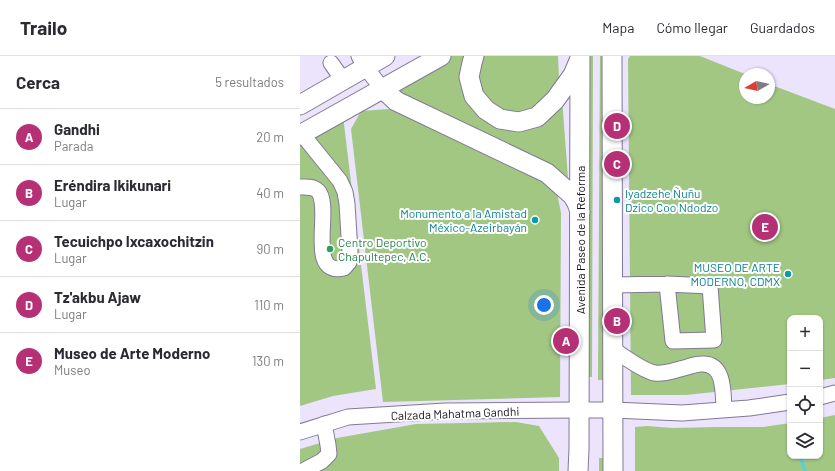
<!DOCTYPE html>
<html lang="es">
<meta charset="utf-8">
<style>
:root{--surface:#fff;--page:#f2f2f3;--text:#2b2b33;--muted:#7c7c81;--line:#e1e1e2;--accent:#b53075}
body{margin:0;font-family:Barlow,sans-serif;background:var(--page);color:var(--text)}
.controls{position:absolute;right:12px;bottom:12px;display:grid;overflow:hidden;border-radius:8px;box-shadow:0 1px 3px #0004}
.controls button{width:36px;height:36px;display:grid;place-items:center;padding:0;border:0;border-bottom:1px solid var(--line);background:var(--surface);color:var(--text);font:20px sans-serif}
.compass{position:absolute;left:439px;top:12px;width:36px;height:36px;border-radius:50%;background:var(--surface);box-shadow:0 1px 3px #0004;rotate:261deg}
.you{position:absolute;left:244px;top:249px;width:14px;height:14px;margin:-10px;border:3px solid #fff;border-radius:50%;background:#1a73e8;box-shadow:0 0 0 6px #1a73e833}
.badge{display:grid;place-items:center;width:26px;height:26px;border-radius:50%;background:var(--accent);color:#fff;font-size:13px;font-weight:700}
.pin{position:absolute;translate:-50% -50%;border:2px solid #fff;box-shadow:0 1px 4px #0006}
.list{margin:0;padding:0;list-style:none}
h2{display:flex;justify-content:space-between;align-items:center;height:52px;margin:0;padding:0 16px;font-size:17px}
h2 small{font-size:13px;font-weight:400;color:var(--muted)}
.list li{display:grid;grid-template-columns:26px 1fr auto;gap:12px;align-items:center;box-sizing:border-box;height:56px;padding:0 16px;border-top:1px solid var(--line)}
.list b{display:block;font-size:15px;white-space:nowrap}
.list p{margin:0;font-size:13px;white-space:nowrap;color:var(--muted)}
.list em{font-size:13px;font-style:normal;color:var(--muted)}
.icon{flex:none;width:22px;height:22px;fill:none;stroke:currentColor;stroke-width:2;stroke-linecap:round;stroke-linejoin:round}
.map{position:relative;flex:none;width:535px;height:415px;overflow:hidden}
header{display:flex;align-items:center;gap:24px;box-sizing:border-box;height:56px;padding:0 20px;background:var(--surface);border-bottom:1px solid var(--line)}
header strong{font-size:19px}
nav{display:flex;gap:22px;margin-inline-start:auto;font-size:14px}
main{display:flex}
aside{flex:1;background:var(--surface)}
.map>svg:first-child{display:block}
.green{fill:#a1c783}
.lines{fill:none;stroke-linecap:round;stroke-linejoin:round}
.stream{stroke:#59d0d5;stroke-width:3.5}
.minor-casing{stroke:#827994;stroke-width:17}
.major-casing{stroke:#827994;stroke-width:21}
.minor{stroke:#fff;stroke-width:15}
.major{stroke:#fff;stroke-width:19}
.culture-dot{fill:#0f9aa8;stroke:#fff;stroke-width:1.5}
.leisure-dot{fill:#2e9e5b;stroke:#fff;stroke-width:1.5}
.labels{text-anchor:middle;dominant-baseline:central;stroke-width:4;stroke-linejoin:round;paint-order:stroke}
.culture-label{font-size:12px;fill:#0d838f;stroke:#fff;text-anchor:end}
.street-label{font-size:12px;fill:#17131d;stroke:#fff}
.leisure-label{font-size:12px;fill:#27864d;stroke:#fff;text-anchor:start}
</style>
<header>
<strong>Trailo</strong>
<nav><a>Mapa</a><a>Cómo llegar</a><a>Guardados</a></nav>
</header>
<main>
<aside>
<h2>Cerca<small>5 resultados</small></h2>
<ul class="list">
<li><span class="badge">A</span><div><b>Gandhi</b><p>Parada</p></div><em>20 m</em></li>
<li><span class="badge">B</span><div><b>Eréndira Ikikunari</b><p>Lugar</p></div><em>40 m</em></li>
<li><span class="badge">C</span><div><b>Tecuichpo Ixcaxochitzin</b><p>Lugar</p></div><em>90 m</em></li>
<li><span class="badge">D</span><div><b>Tz'akbu Ajaw</b><p>Lugar</p></div><em>110 m</em></li>
<li><span class="badge">E</span><div><b>Museo de Arte Moderno</b><p>Museo</p></div><em>130 m</em></li>
</ul>
</aside>
<div class="map">
<svg width="535" height="415" viewBox="0 0 535 415">
<rect width="100%" height="100%" fill="#ebe4fc"/>
<path class="green" d="M151,0H168L164,21L203,70L262,42L268,122L250,108L100,39L98,32L102,27Z
M180,0H258L259,22L243,51L209,59L188,48L177,27Z
M289,0H293L292,321H287Z
M300,0H305L304,324H298Z
M330,0H400L445,18V42H469V28L535,53V322L520,324V262H490V328L386,339H331L328,3Z
M89,53L248,124L257,137L261,157L260,341L83,346L51,73L61,55Z
M43,60L76,333L33,340L0,350V89Z
M535,359V415H335V371L347,370L373,372L417,371H463L490,367V400H520V362Z
M216,366L239,370L259,402V415H0V393L37,382L116,368Z
M299,402H305L304,415H299Z"/>
<g class="lines">
<path class="stream" d="M489,369L490,371
M500,400L505,415"/>
<defs>
<path id="minor" d="M59,0L65,11L82,32
M31,7L43,24
M0,131C6,131 13,130 18,135C33,151 5,221 44,212L49,206L50,196L47,148L45,136L40,125L2,78
M367,228L410,230L414,284L373,285Z
M313,229L367,228
M313,293C323,300 343,315 355,317C364,318 372,315 380,313C386,312 394,308 401,308C425,306 423,337 424,353
M520,341L535,337
M0,376L48,361L145,355L279,354H313L382,357L449,352L490,346
M3,415L22,405L29,398L28,389L24,368"/>
<path id="major" d="M174,0L172,7L169,21L174,40L186,54L200,63L219,66L237,61L255,44L273,19L279,5
M312,0L313,415
M82,32L96,45L247,117L273,140L277,147L280,156
M0,49L85,0
M0,79L141,0
M278,415L279,393L280,0"/>
</defs>
<use href="#minor" class="minor-casing"/>
<use href="#major" class="major-casing"/>
<use href="#minor" class="minor"/>
<use href="#major" class="major"/>
</g>
<g class="culture-dot">
<circle cx="317" cy="144" r="4"/>
<circle cx="235" cy="164" r="4"/>
<circle cx="488" cy="218" r="4"/>
</g>
<circle class="leisure-dot" cx="30" cy="193" r="4"/>
<g class="labels">
<g class="culture-label">
<text x="325" y="137" text-anchor="start">Iyadzehe Ñuñu<tspan x="325" dy="14">Dzico Coo Ndodzo</tspan></text>
<text x="227" y="157">Monumento a la Amistad<tspan x="227" dy="14">México-Azeirbayán</tspan></text>
<text x="480" y="211">MUSEO DE ARTE<tspan x="480" dy="14">MODERNO, CDMX</tspan></text>
</g>
<g class="street-label">
<text transform="translate(280 184) rotate(-90)">Avenida Paseo de la Reforma</text>
<text transform="translate(155 357) rotate(-2)">Calzada Mahatma Gandhi</text>
</g>
<g class="leisure-label">
<text x="38" y="186">Centro Deportivo<tspan x="38" dy="14">Chapultepec, A.C.</tspan></text>
</g>
</g>
</svg>
<div class="controls">
<button>+</button>
<button>−</button>
<button><svg class="icon" aria-label="locate" viewBox="0 0 24 24"><circle cx="12" cy="12" r="6"/><path d="M12 2v4M12 18v4M2 12h4M18 12h4"/></svg></button>
<button><svg class="icon" aria-label="layers" viewBox="0 0 24 24"><path d="M12 4l9 5-9 5-9-5zM3 14l9 5 9-5"/></svg></button>
</div>
<svg class="compass" viewBox="-18 -18 36 36"><path d="M0-13l5 13h-10z" fill="#e53935"/><path d="M0 13l5-13h-10z" fill="#7c7c81"/></svg>
<div class="you"></div>
<div class="pin badge" style="left:266px;top:285px">A</div>
<div class="pin badge" style="left:317px;top:265px">B</div>
<div class="pin badge" style="left:317px;top:108px">C</div>
<div class="pin badge" style="left:317px;top:70px">D</div>
<div class="pin badge" style="left:465px;top:171px">E</div>
</div>
</main>
